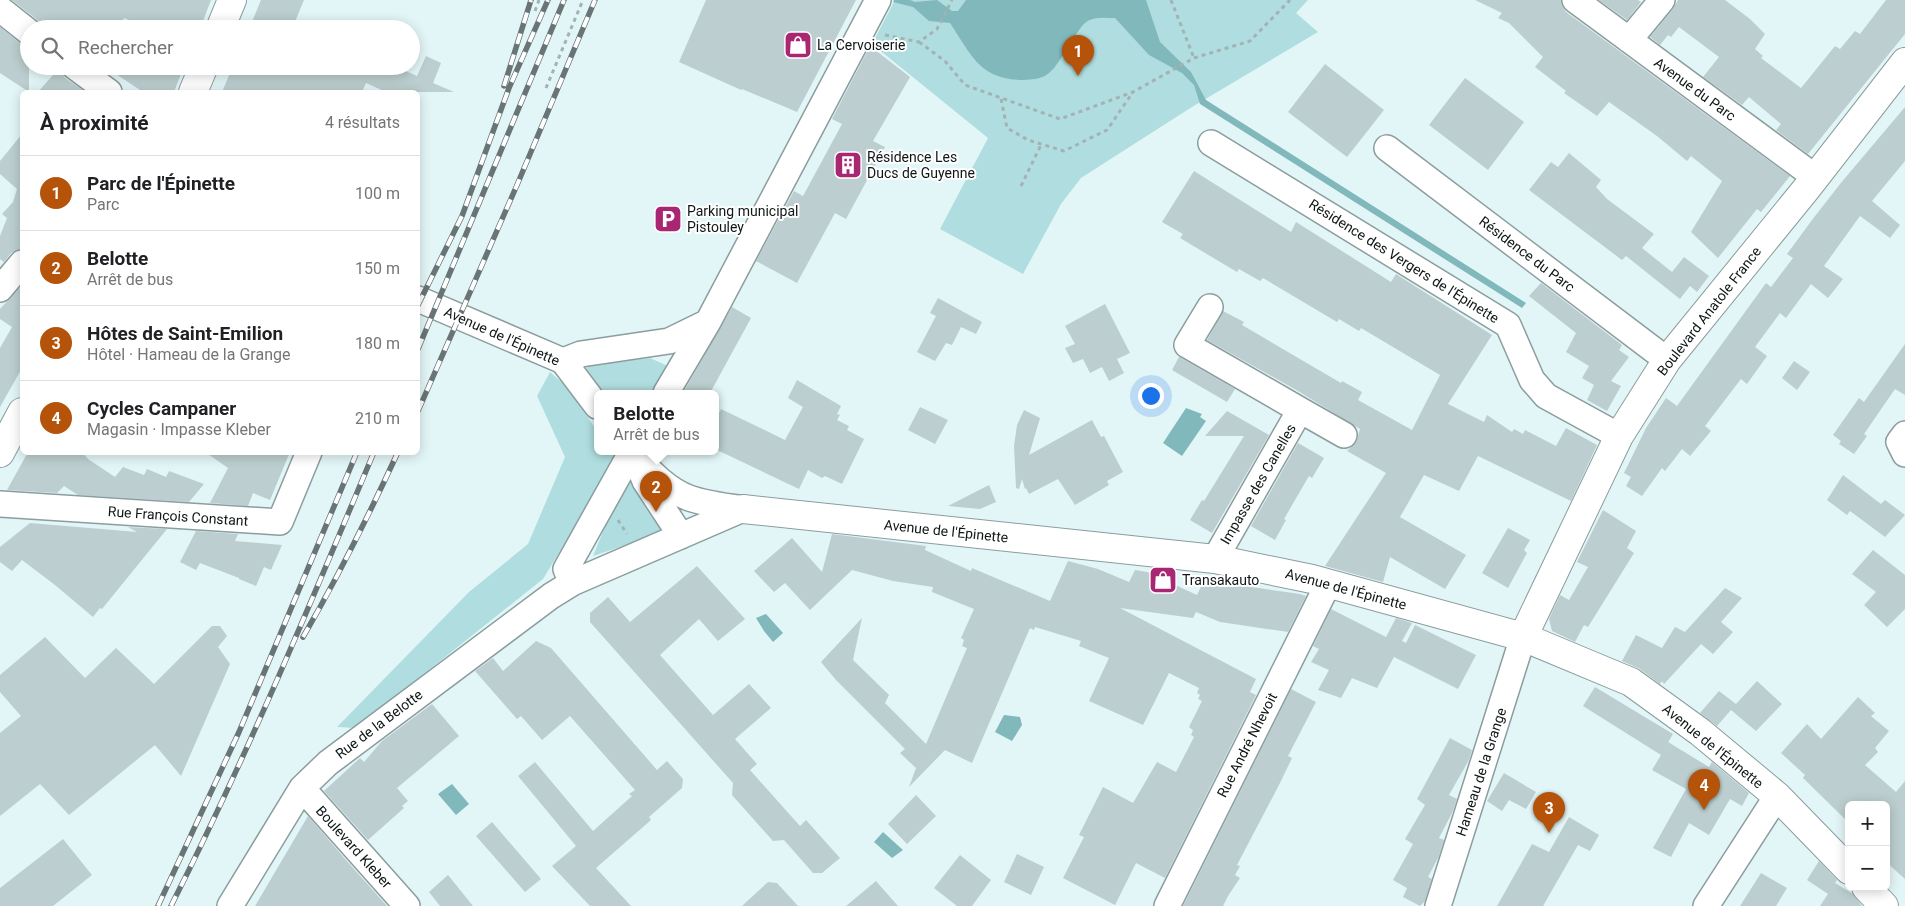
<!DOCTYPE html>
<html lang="fr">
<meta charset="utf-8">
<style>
:root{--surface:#fff;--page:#f6f6f6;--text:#202124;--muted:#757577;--line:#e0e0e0;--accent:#b45309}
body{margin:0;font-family:Roboto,sans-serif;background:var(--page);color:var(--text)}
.controls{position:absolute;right:15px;bottom:15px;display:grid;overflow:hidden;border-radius:8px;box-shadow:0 2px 12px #0003}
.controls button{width:45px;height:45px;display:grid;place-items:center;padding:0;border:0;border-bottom:1px solid var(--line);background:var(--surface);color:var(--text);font:25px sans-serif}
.you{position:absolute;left:1150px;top:395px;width:18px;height:18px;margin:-12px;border:4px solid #fff;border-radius:50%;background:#1a73e8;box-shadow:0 0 0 8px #1a73e833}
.badge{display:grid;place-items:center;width:32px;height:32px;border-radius:50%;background:var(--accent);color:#fff;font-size:16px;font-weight:700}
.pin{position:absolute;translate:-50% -41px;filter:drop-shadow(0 1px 2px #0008)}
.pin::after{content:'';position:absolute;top:26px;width:18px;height:15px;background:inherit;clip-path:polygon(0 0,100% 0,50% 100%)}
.popup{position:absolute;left:594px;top:390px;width:125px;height:65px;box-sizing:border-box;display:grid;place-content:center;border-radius:8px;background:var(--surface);filter:drop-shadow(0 1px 4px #0005);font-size:16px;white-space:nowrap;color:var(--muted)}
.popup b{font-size:19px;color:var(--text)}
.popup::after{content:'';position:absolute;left:50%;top:100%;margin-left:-10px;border:10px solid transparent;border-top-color:var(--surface)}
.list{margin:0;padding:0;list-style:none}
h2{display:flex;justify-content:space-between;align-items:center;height:65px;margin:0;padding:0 20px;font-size:21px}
h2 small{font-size:16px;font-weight:400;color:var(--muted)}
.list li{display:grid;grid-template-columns:32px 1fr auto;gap:15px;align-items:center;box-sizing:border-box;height:75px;padding:0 20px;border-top:1px solid var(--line)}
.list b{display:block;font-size:19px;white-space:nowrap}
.list p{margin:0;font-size:16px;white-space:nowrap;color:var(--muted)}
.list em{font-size:16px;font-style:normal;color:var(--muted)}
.icon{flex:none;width:28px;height:28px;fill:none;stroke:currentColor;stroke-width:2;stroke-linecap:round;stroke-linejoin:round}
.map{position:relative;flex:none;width:1905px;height:906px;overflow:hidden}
.search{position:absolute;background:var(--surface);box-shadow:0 2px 12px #0003;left:20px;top:20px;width:400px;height:55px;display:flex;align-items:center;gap:12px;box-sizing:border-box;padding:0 18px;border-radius:28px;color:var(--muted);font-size:19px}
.panel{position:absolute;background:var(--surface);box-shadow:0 2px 12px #0003;left:20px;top:90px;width:400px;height:365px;border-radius:8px}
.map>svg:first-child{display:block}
.green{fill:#b0dee0}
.water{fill:#80b8bb}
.building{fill:#bccecf}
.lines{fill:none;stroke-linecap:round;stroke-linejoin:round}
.street-casing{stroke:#8b9d9e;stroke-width:28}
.secondary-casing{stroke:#8b9d9e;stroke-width:30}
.path{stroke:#a3b2b3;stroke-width:3;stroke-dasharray:4 4;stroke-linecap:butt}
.street{stroke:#fff;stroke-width:25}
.secondary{stroke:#fff;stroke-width:28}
.rail-casing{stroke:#687475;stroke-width:5.5}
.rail{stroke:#fff;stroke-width:4;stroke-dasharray:11;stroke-linecap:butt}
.labels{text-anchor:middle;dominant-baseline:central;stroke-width:4;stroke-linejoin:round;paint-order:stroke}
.poi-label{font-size:14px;fill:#0f1616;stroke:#fff;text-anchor:start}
.street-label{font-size:14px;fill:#0f1616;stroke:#fff}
</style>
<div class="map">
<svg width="1905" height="906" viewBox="0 0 1905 906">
<rect width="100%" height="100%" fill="#e3f6f7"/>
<path class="green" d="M895,0H1308L1296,13L1318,32L1192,107L1081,178L1061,204L1023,274L940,229L988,138L872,44Z
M650,358L668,366L654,393H599L586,376L587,365Z
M550,372L567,387L597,431V451H611L616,459L543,579L356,728L337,727L469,592L528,544L565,457L537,396Z
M628,471L671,530L593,556Z"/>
<path class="water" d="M894,0H910L915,2L937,0L952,11H958L966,0H1146L1160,42L1191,72L1206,100L1526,303L1522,308L1200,104L1194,85L1182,73L1149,55L1115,18C1105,18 1093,16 1085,23C1077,30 1065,54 1057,64C1047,78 1040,79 1024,80C980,80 972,56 950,23L929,21L913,7L893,2Z
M1186,408L1202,414L1200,417L1206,421L1182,456L1163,443Z
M766,614L783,633L773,642L764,631L756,618Z
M1004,715L1020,717L1022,725L1012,741L995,732Z
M452,784L469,804L456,815L438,794Z
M883,832L903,850L892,858L874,842Z"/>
<path class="building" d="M12,0H211L200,29H151L124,18L119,29H49Z
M261,0H304L292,29H249Z
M706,0H856L797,112L742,89L741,90L679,62Z
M1475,0H1561L1562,6L1566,12L1790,176L1761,212L1757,209L1718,258L1691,232L1722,181L1691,156L1687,161L1657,136L1609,102L1597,116L1564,93L1566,91L1535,67L1543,57L1509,23L1498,18L1502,13Z
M1599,0H1638L1641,2L1627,20Z
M1678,0H1725L1750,19L1765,34L1755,49L1763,56L1761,58L1801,88L1835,46L1840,49L1855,31L1860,34L1886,0H1905V34L1808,154L1776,130L1781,124L1749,97L1742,105L1703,77L1719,57L1679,27L1671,37L1668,35L1660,45L1650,37L1673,9Z
M0,27L20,43L29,46V92L0,73Z
M870,46L910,77L873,141L885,147L846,219L835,213L797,283L756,261L794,191L803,196L842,124L832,119Z
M426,56L441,63L433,83L454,92H386L366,83L362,92H222L233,66H394L417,76Z
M1325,64L1384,110L1347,157L1288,112Z
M104,66H184L174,92H143Z
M59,68L65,78L86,92H38Z
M1465,78L1524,122L1488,170L1429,125Z
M1905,107V161L1872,201L1900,225L1890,238L1860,216L1824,266L1843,279L1828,298L1811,284L1786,318L1780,313L1755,347L1767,356L1747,384L1741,379L1705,426L1711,431L1690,456L1682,449L1665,471L1662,468L1642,496L1626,486L1631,477L1624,473L1646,428L1666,398L1677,406L1766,283L1771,287L1793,258L1787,254L1812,220L1840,184Z
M22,134V249L17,250L11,253L4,262L0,259V236L7,218L2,214L13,202L17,189L0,174V161Z
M1569,153L1601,180L1596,187L1607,199L1654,234L1642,248L1672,272L1684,257L1709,276L1697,292L1690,286L1680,299L1626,256L1622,260L1529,190L1551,162L1558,167Z
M1194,171L1291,232L1296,222L1391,282L1396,274L1492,335L1448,404L1484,422L1487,415L1512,432L1514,429L1523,434L1525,430L1556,446L1566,428L1597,445L1571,501L1478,456L1459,491L1424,475L1400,517L1466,555L1445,589L1390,557L1383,582L1325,566L1386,473L1347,451L1356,442L1360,429L1298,391L1207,340L1223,311L1244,322L1242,325L1341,383L1342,381L1362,392L1358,400L1412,430L1440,375L1361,328L1359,331L1339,319L1337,322L1263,278L1260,281L1239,269L1237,272L1180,238L1183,234L1162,222Z
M1541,283L1622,345L1619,350L1629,357L1611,381L1621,386L1607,411L1587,400L1594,385L1582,378L1589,366L1566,352L1576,333L1529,296Z
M22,285V368L0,407V348L12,327L0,319V309Z
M938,298L982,322L976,334L961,327L952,345L946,343L935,361L917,352L936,316L930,313Z
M1105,304L1130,353L1117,359L1124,373L1109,381L1102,367L1090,373L1083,359L1073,363L1065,348L1075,344L1065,326Z
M732,307L751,318L710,393H683Z
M1905,344V395L1895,389L1864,434L1867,436L1854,454L1839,444L1841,441L1833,435L1859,398L1864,402Z
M1179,357L1235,389L1227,402L1172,370Z
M1794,361L1810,372L1797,390L1782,378Z
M797,380L841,406L837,414L840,415L837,420L849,426L847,430L864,439L842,484L825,476L822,478L808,470L799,489L715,449V422L721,409L785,440L803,407L788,398Z
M920,407L948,420L935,444L908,430Z
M1024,410L1040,418L1029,455L1092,420L1101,437L1104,436L1123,472L1107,481L1109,485L1075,505L1058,479L1029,494L1026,488L1025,489L1022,479L1019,489L1016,488L1014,446L1017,425Z
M1227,411L1269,435L1212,533L1190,520L1202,500L1204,501L1244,436H1205Z
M1298,443L1324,458L1312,478L1309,476L1284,519L1286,520L1275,540L1251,526Z
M28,452H82L88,459L115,477L123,467L144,475L147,469L166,477L169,471L204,484L189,502L78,495L64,486L57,493L7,490Z
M205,452H290L270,500L253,493L248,506L210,503L228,468Z
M1843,475L1881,504L1885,500L1905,515L1885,537L1850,511L1847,515L1827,500Z
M989,485L996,502L980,509L948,506Z
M1603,510L1636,531L1627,548L1634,553L1588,627L1584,625L1575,642L1552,631L1549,619L1560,595L1569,600L1588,567L1577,562Z
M30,523L137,532L128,527L167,529L102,609L100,608L93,617L55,585L22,560L12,571L0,562V547Z
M1508,528L1530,540L1524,550L1527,553L1508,588L1482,573Z
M196,531L238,534L235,541L282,545L271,570L264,567L256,586L239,579V578L200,563L196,570L180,562Z
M832,534L926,546L925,550L971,571L972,568L1050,601L1068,561L1098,569L1129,582L1135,570L1147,572L1197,595L1204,580L1300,594L1306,596L1288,632L1220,622L1196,612L1193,618L1120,608L1256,679L1250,692L1256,695L1165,878L1136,863L1115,905L1063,878L1084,837L1079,835L1103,787L1133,803L1157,762L1176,772L1194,737L1191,735L1193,730L1189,727L1202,701L1198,699L1200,695L1197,693L1199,688L1169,673L1143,725L1089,701L1109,658L1079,646L1081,641L1035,627L1034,630L1030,628L972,763L945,750L909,787L916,768L900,753L905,749L836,680L821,662L862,618L853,660L889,695L885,703L926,744L967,648L962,646L964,640L961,638L974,609L932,592L933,587L893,581L852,570L810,610L785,583L774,592L754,571L792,538L822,572Z
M1873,550L1905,575V609L1887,627L1864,605L1876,592L1852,574Z
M697,566L745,619L718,641L699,619L660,655L713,715L749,684L771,708L735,739L757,764L750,770L800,826L806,820L840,858L822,873H813L784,840L773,841L732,795L733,783L590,622V613L608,597L630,622Z
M1725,588L1742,598L1721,622L1733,632L1713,654L1701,644L1664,684L1662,681L1660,684L1640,669L1622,661L1636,635L1662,648L1675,627L1685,632Z
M1331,609L1386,637L1396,618L1412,623L1402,641L1406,643L1415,625L1476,655L1458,689L1394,657L1377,688L1352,678L1341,698L1318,690L1329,670L1311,662L1319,649L1313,646Z
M212,626H220L227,636L218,647L230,664L181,776L155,745L69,815L40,784L0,816V733L21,716L0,692V675L45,637L85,678L116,648L154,684Z
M536,641L551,648L657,770L667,761L683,779L682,788L649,817L651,820L596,868L631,906H590L552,866L576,846L518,776L535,762L593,831L632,796L629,794L635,790L570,716L542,740L521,716L517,719L475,671L493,658L503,671Z
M1757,681L1782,704L1756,731L1731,710L1717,726L1700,713L1719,691L1736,704Z
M1595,687L1673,734L1666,746L1668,742L1709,767L1712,762L1749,793L1742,806L1730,799L1709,835L1689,823L1671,857L1653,848L1686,789L1652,770L1661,755L1583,706Z
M1291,689L1316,702L1288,756L1292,758L1279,785L1237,865L1240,866L1235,875L1240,878L1228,896L1223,906H1183Z
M1858,697L1875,713L1871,716L1889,731L1875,748L1878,752L1865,765L1896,792L1905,781V879L1886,862V805H1849V823L1803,778L1805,775L1781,753L1807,724L1821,739Z
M432,704L459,736L397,788L408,801L402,806L404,808L368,840L324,791L360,758L364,762L382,741Z
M1450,738L1472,750L1469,760L1449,795L1457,799L1452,813L1439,838L1444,840L1439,856L1428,877L1432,879L1425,901L1420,906L1403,897L1407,888L1393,880L1413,844L1405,839L1425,805L1417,799Z
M1504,773L1536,792L1526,809L1509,800L1502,811L1487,801Z
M916,795L936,816L907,844L888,824Z
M308,816L346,860L387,906H255Z
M1569,817L1599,835L1590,851L1578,845L1543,906H1497L1532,844L1549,852Z
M492,822L541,879L525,892L476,836Z
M63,839L92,875L53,906H0V888Z
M1017,854L1044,867L1031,895L1004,882Z
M960,855L991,880L972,906H957L934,888Z
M1819,861L1837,880L1835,883L1853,894L1862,906H1820L1828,894L1807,880Z
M1761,873L1787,888L1776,906H1740Z
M448,875L473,906H440L429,892Z
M876,881L898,906H846Z
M768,882L777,883L798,906H742Z"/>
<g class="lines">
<defs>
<path id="street" d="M1575,0L1815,177
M0,9L29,32
M1629,40L1662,0
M74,66L109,92
M1211,143L1508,325L1532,380L1546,396L1619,436
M1387,148L1667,360
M0,289L22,263
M418,299L563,361L597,406
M1210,307L1187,345L1300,410
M563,361L581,354L669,341L708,322
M666,393L708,322L878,0
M1905,434L1899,442L1905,454
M631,451C648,469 665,489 689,498C706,504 725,506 743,509
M641,471L645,481L681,536
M0,504L280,522L309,452
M1215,559L1300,410L1344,435
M572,583L566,569L632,451
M302,788L407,906
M230,906L302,788L328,763L551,596L572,583L743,509
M1167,906L1328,584
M1438,906L1523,637
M1706,906L1777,796"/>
<path id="secondary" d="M220,29L232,0
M193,92L204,66
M0,453L22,412
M743,509L1215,559L1312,579L1523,637L1631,682L1700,732L1777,796L1849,870
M1523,637L1619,436L1667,360L1807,188L1905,62
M1866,887L1884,906"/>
</defs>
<use href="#street" class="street-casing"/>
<use href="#secondary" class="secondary-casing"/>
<path class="path" d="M1171,0L1194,58
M535,11L539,0
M885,35L919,42L937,29L952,0
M919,42L945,61L965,85L1060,119L1133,92L1194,58L1250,41L1290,0
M546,88L583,0
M1001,99L1007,128L1028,140L1064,151L1107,130L1133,92
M1021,186L1041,145
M618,520L627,534"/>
<use href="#street" class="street"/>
<use href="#secondary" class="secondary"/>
<defs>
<path id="rail" d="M504,86L531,0
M418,305L462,216L509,88L548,0
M418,349L564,0
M418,411L517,185L595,0
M303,637C338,577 369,515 398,452
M158,906L239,732L357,452
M171,906C246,758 310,605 374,452"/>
</defs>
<use href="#rail" class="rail-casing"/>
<use href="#rail" class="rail"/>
</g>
<defs>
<symbol id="shop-square" viewBox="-11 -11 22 22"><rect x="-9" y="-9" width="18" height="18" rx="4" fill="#a82672" stroke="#fff"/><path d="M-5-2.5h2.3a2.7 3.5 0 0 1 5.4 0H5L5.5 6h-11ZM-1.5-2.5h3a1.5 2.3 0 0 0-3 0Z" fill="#fff"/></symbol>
<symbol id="building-square" viewBox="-11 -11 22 22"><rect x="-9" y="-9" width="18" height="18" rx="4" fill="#a82672" stroke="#fff"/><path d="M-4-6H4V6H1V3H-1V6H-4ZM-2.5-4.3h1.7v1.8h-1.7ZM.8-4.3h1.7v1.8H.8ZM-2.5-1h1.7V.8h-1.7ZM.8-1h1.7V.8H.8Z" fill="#fff"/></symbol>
<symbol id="parking-square" viewBox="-11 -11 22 22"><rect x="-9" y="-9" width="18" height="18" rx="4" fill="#a82672" stroke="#fff"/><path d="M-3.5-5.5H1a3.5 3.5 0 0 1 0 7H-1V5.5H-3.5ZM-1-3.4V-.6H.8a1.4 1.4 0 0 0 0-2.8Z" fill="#fff"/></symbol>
</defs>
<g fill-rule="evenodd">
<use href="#shop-square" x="782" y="29" width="32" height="32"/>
<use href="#building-square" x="832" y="149" width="32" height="32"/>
<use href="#parking-square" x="652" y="203" width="32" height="32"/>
<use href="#shop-square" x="1147" y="564" width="32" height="32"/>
</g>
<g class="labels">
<g class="poi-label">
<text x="817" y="45">La Cervoiserie</text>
<text x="867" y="157">Résidence Les<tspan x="867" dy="16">Ducs de Guyenne</tspan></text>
<text x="687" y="211">Parking municipal<tspan x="687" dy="16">Pistouley</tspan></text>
<text x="1182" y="580">Transakauto</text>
</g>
<g class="street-label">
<text transform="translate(1695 89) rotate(36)">Avenue du Parc</text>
<text transform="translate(1527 254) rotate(37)">Résidence du Parc</text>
<text transform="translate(1404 261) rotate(32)">Résidence des Vergers de l'Épinette</text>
<text transform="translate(1709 311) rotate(-52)">Boulevard Anatole France</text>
<text transform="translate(502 336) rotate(24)">Avenue de l'Épinette</text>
<text transform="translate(1258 484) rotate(-60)">Impasse des Canelles</text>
<text transform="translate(178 516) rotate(4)">Rue François Constant</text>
<text transform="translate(946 531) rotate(6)">Avenue de l'Épinette</text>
<text transform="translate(1346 589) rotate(15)">Avenue de l'Épinette</text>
<text transform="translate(379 724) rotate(-37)">Rue de la Belotte</text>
<text transform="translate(1247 745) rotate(-63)">Rue André Nhevoit</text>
<text transform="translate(1713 746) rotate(39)">Avenue de l'Épinette</text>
<text transform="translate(1481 772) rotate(-72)">Hameau de la Grange</text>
<text transform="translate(354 847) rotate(48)">Boulevard Kleber</text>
</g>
</g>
</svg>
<div class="controls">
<button>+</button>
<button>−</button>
</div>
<div class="you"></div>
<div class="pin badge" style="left:1078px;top:76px">1</div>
<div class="pin badge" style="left:656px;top:512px">2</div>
<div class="popup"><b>Belotte</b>Arrêt de bus</div>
<div class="pin badge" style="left:1549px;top:833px">3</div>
<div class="pin badge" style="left:1704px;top:810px">4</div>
<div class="search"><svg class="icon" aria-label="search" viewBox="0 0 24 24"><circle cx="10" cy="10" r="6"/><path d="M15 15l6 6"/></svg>Rechercher</div>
<section class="panel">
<h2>À proximité<small>4 résultats</small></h2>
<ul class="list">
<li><span class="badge">1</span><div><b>Parc de l'Épinette</b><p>Parc</p></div><em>100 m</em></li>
<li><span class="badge">2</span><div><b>Belotte</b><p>Arrêt de bus</p></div><em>150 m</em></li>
<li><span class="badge">3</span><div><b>Hôtes de Saint-Emilion</b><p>Hôtel · Hameau de la Grange</p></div><em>180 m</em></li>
<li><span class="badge">4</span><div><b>Cycles Campaner</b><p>Magasin · Impasse Kleber</p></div><em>210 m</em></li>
</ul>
</section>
</div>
